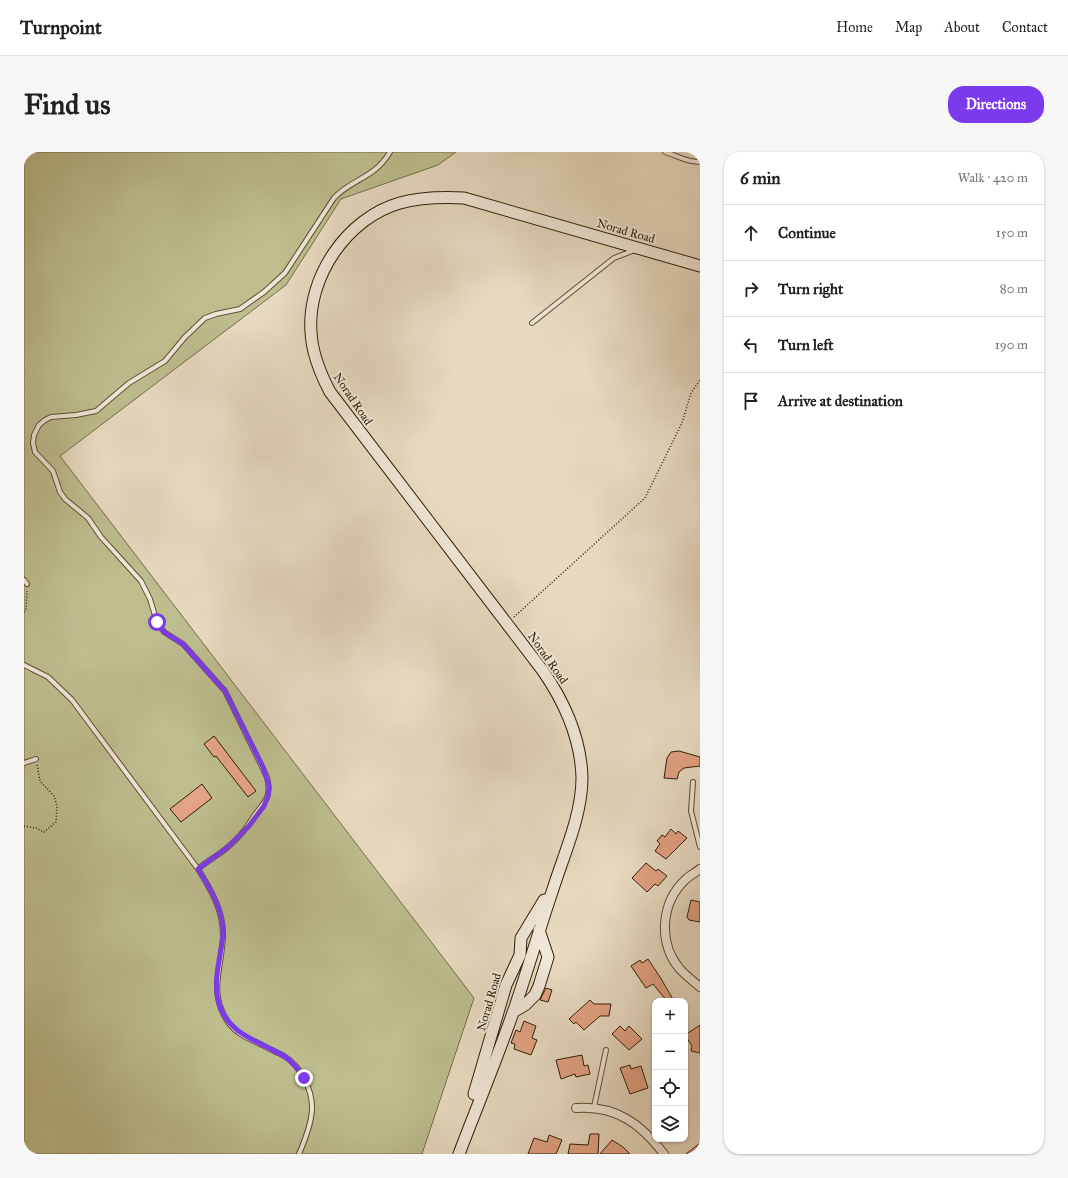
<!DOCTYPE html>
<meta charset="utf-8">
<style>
:root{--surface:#fff;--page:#f6f6f6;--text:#202124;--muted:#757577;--line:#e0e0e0;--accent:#7c3aed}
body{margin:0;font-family:"IM FELL Great Primer",serif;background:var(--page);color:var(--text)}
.controls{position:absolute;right:12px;bottom:12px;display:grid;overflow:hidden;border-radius:8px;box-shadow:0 1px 3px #0004}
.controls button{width:36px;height:36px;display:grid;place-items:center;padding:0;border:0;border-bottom:1px solid var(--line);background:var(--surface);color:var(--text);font:20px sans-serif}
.stop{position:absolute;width:12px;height:12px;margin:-9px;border:3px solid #7c3aed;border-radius:50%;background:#fff}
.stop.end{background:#7c3aed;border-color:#fff;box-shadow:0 1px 4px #0008}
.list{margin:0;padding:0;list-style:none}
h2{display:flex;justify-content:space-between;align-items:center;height:52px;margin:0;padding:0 16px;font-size:17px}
h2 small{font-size:13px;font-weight:400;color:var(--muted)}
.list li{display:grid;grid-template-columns:26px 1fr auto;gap:12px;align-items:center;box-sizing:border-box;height:56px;padding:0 16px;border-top:1px solid var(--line)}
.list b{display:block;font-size:15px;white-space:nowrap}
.list em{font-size:13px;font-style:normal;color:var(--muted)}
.icon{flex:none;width:22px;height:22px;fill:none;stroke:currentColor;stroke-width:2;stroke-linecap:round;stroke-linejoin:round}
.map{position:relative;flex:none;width:676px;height:1002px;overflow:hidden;border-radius:16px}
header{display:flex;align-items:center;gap:24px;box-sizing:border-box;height:56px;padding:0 20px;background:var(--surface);border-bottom:1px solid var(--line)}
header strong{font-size:19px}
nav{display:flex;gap:22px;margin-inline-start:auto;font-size:14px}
.intro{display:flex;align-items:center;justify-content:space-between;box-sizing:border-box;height:96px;padding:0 24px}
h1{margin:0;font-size:28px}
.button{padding:10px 18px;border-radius:16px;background:var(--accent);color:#fff;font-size:14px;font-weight:700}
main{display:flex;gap:24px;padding:0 24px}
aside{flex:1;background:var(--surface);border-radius:16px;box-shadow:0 1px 3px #0004}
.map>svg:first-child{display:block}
.green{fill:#bdbd8e;stroke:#766e4b}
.building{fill:#e3a384;stroke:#302008}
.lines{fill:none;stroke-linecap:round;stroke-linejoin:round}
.lane-casing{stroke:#5e4e36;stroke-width:6}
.street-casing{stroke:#5e4e36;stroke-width:10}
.secondary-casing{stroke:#302008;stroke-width:13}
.path{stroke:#302008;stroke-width:1.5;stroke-dasharray:1 2;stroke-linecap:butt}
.lane{stroke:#f0e7d7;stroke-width:4}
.street{stroke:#f0e7d7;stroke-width:8}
.secondary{stroke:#f0e7d7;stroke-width:11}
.route{stroke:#7c3aed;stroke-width:5}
.labels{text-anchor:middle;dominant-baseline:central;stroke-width:4;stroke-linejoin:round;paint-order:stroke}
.street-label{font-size:12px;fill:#302008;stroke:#f0e7d7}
</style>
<header>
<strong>Turnpoint</strong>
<nav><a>Home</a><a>Map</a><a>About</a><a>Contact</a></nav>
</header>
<div class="intro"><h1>Find us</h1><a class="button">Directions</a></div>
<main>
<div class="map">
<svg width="676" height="1002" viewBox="0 0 676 1002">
<rect width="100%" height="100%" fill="#e8dac1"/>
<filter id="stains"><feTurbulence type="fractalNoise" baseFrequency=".005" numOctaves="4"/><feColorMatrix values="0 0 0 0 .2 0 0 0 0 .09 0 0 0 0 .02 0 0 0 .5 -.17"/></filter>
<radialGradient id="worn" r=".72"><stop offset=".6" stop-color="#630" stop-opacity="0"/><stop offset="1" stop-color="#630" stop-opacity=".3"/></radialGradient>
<path class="green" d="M0,0H432L414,13L317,47L262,133L36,304L450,846L398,1002H0Z"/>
<path class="building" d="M190,584L232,639L224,645L192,604L190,605L180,592Z
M655,599L676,605V614L660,616L655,620L653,627L640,626L643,606L647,600Z
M178,632L188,646L157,670L146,657Z
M647,677L652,682L654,679L663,686L642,707L631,699L636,692L633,689L638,683L641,685Z
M622,711L632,719L634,717L643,724L634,734L631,732L623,740L608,726Z
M667,748L676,750V770L665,768L663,765Z
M624,807L636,825L650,849H643L629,832L622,836L607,814L616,808L618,811Z
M522,836L528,838L524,850L516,848Z
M566,848L570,852H587L585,864H576L560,878L552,870L550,872L545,867Z
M500,869L512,874L508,886L513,888L507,903L490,897L491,892L487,891L492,878L496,880Z
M676,873V901L667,899L668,894L661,883Z
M596,874L601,879L605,874L618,887L605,898L588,882Z
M558,903L560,914L564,913L566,922L552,925L551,922L537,927L532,908Z
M606,913L607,917L617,914L624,936L606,942L596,916Z
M566,982H575L574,1002H544L546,992L564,993Z
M525,983L538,988L532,1002H504L510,986L523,990Z
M588,988L599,995L606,1002H576Z
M676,991V1002H662Z"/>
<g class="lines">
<defs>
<path id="lane" d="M641,0C654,4 662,10 676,10
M508,171L590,106L611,98
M0,428L3,432
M0,513L24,525L48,548L174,717C186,736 199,758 199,782C199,814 183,839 204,870C212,882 226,887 238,893C245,897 253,900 260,904C277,914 289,939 288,958C287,973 281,988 275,1002
M0,611L12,607
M669,630L667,659L676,695
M174,717C183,709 195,703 204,695C215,686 223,676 230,664C241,649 248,645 243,625L201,539L159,492L140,480L133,470L126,447L117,429L77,385L64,366L41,347L36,340L29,319L11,300L9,291L10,283L15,273L21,268L27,265L52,263L72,259L105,231L141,209L161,185L181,166L192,162L216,157L240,140L261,121L310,46C329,26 350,27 366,0
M570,955L582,898"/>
<path id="street" d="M676,717C671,721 665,724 661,728C637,751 634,790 655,816C661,823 669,829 676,835
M552,956C592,953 617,972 640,1002"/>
<path id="secondary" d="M489,860L501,853L511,843L515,834L524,805L515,778
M450,942L482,833L496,803L497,786L520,748
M435,1002C454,952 475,902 492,852C505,814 516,775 529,737C540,702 558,663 558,626C557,586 541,551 519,519L306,240C296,221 288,201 287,180C283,125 323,66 376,51C397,45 418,45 440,46L676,114"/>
</defs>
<use href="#lane" class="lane-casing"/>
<use href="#street" class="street-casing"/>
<use href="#secondary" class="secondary-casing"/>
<path class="path" d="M0,460L2,457L3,439
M490,465L621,346L658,271L667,241L676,228
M0,674L12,676L20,680L32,670L33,654L30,644L16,629L13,612"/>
<use href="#lane" class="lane"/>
<use href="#street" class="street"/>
<use href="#secondary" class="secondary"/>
</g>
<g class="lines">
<path class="route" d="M133,470L140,480L159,492L201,539L239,615L245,634L244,644L240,654L225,674L204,695L174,717C186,736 200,759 199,782C197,806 188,829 195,852C205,883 235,889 260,904C269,909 274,918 280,926"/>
</g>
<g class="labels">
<g class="street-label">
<text transform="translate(602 79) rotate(16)">Norad Road</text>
<text transform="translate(329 247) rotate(56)">Norad Road</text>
<text transform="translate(524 506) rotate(55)">Norad Road</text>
<text transform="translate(465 850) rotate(-74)">Norad Road</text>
</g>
</g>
<rect width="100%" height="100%" filter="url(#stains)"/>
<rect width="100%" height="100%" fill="url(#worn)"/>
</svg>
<div class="controls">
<button>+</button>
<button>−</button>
<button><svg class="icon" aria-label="locate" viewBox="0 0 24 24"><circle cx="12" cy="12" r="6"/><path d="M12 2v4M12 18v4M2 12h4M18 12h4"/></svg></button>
<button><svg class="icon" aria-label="layers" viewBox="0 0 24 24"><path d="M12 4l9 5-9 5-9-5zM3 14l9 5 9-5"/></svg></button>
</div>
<div class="stop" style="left:133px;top:470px"></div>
<div class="stop end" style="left:280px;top:926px"></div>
</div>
<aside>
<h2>6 min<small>Walk · 420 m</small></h2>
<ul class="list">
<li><svg class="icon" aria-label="ahead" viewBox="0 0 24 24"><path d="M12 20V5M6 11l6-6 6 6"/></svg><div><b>Continue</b></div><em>150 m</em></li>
<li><svg class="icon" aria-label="right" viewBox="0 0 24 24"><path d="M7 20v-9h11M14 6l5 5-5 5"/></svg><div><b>Turn right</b></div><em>80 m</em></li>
<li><svg class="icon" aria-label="left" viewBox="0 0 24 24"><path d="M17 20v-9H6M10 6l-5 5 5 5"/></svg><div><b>Turn left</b></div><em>190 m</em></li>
<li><svg class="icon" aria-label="arrive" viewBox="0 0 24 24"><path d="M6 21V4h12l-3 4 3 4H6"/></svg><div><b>Arrive at destination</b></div></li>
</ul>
</aside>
</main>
